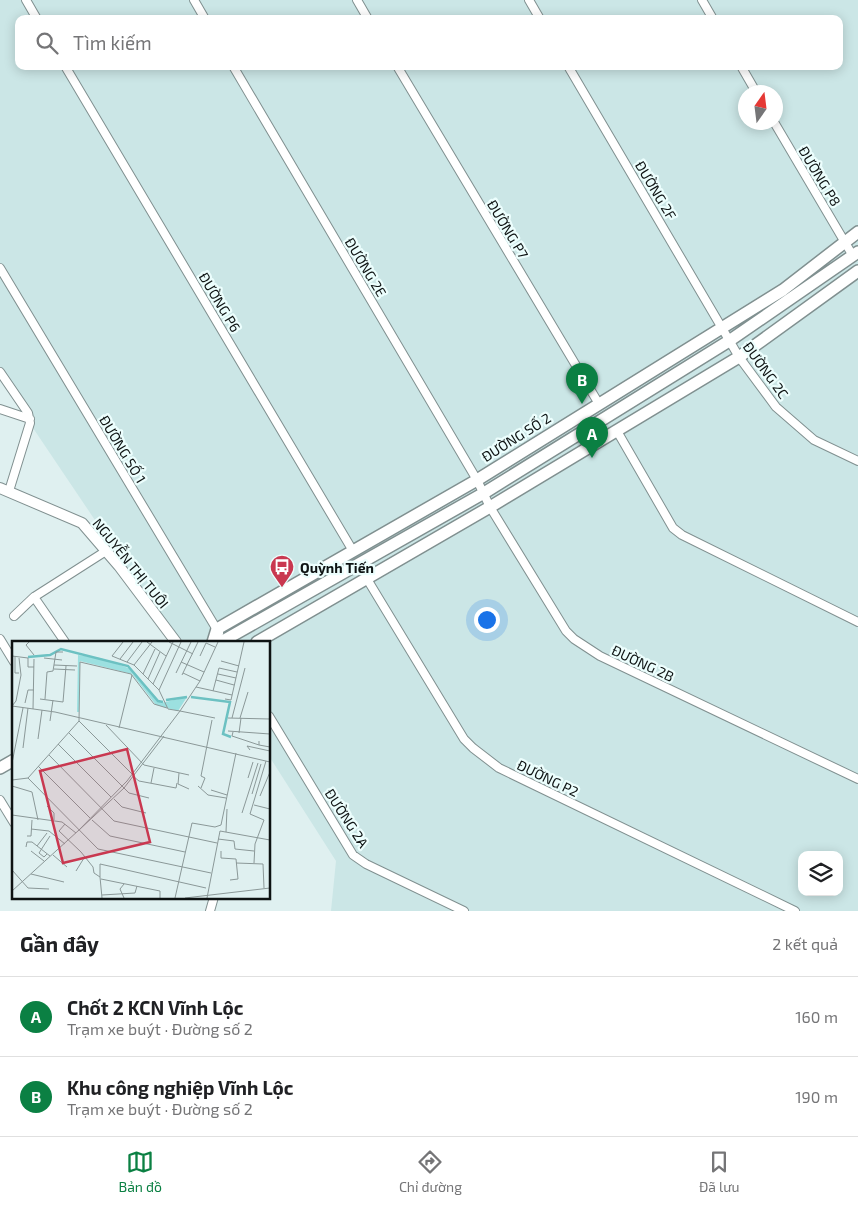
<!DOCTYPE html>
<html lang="vi">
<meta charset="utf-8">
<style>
:root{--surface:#fff;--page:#f2f2f2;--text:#202124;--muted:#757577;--line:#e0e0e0;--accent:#0b8043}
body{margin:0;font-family:"Exo 2",sans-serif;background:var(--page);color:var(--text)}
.controls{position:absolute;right:15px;bottom:15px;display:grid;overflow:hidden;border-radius:10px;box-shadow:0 2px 12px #0003}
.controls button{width:45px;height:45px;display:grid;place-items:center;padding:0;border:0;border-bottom:1px solid var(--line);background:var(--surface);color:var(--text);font:25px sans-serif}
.compass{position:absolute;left:738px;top:85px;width:45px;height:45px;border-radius:50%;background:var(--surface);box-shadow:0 2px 12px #0003;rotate:14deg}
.you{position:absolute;left:486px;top:619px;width:18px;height:18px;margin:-12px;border:4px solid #fff;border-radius:50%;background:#1a73e8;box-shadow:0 0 0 8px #1a73e833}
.badge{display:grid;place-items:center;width:32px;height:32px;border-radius:50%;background:var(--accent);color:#fff;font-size:16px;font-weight:700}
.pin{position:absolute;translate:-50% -41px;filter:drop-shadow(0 1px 2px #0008)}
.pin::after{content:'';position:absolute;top:26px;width:18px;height:15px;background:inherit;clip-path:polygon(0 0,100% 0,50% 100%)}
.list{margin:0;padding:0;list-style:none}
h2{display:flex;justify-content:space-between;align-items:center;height:65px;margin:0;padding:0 20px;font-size:21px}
h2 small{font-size:16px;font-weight:400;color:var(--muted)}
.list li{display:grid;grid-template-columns:32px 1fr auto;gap:15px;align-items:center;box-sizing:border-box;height:80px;padding:0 20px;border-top:1px solid var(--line)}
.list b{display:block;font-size:19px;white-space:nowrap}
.list p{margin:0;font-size:16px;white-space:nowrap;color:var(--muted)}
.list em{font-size:16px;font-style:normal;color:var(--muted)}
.icon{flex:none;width:28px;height:28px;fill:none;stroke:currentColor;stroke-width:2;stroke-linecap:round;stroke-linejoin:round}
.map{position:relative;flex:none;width:858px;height:911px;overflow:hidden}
.search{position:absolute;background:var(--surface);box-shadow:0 2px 12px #0003;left:15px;right:15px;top:15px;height:55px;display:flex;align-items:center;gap:12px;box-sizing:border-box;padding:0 18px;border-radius:10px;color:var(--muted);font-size:19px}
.sheet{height:225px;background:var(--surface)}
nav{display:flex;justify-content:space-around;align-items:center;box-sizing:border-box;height:70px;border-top:1px solid var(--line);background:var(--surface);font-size:14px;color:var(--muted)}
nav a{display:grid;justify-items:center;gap:2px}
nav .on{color:var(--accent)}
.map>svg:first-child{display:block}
.built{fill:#cbe6e6;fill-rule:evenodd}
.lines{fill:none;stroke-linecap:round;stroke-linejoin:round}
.minor-casing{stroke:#809090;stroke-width:10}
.tertiary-casing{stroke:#809090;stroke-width:12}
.secondary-casing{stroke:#809090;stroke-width:14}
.minor{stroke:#fff;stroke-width:8}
.tertiary{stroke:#fff;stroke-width:10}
.secondary{stroke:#fff;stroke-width:11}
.labels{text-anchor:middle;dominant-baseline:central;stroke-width:4.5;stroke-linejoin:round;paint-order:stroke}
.street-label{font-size:14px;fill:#0e1313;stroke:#ecfefd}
.poi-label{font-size:14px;font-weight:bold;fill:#0e1313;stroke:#ecfefd;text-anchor:start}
.inset-river{fill:none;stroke:#6cc1c2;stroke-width:2.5}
.inset-road{fill:none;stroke:#8b9898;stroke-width:1}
.view{fill:#c93850;fill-opacity:0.15;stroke:#c93850;stroke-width:2.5}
.inset-edge{fill:none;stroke:#0e1313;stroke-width:2.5}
</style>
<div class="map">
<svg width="858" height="911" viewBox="0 0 858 911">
<rect width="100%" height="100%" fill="#dff0f0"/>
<path class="built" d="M0,0H858V911H331L336,861L269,756V642H177L0,379ZM19,19H839V66H19ZM746,92H776V122H746ZM802,855H839V892H802Z"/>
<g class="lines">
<defs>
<path id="minor" d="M26,0L37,19
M194,0L205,19
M357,0L368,19
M529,0L540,19
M702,0L713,19
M65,66L353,551
M233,66L477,480L490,507L566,631L574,639L600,656L858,779
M397,66L599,404
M568,66L739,357L776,407L814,440L858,461
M741,66L756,92
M774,122L853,256
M0,268L219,633
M0,372L28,413L30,423L9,491
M0,409L30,419
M617,431L673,528L682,535L858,622
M367,579L464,739L473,748L499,768L795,911
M14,616L34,597
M0,639L14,662
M65,642L34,597L106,551
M269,716L353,855L366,864L464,911
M0,800L14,823
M210,911L214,897"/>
<path id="tertiary" d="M0,488L82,523L119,566L176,642"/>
<path id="secondary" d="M213,642L217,629L477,480L783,290L858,232
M221,642L484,493L729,341L858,252
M257,642L490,507L739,357L858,271
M0,768L14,760"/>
</defs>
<use href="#minor" class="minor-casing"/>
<use href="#tertiary" class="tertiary-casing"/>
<use href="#secondary" class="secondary-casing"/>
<use href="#minor" class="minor"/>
<use href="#tertiary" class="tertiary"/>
<use href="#secondary" class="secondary"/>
</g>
<defs>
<symbol id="bus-pin" viewBox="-11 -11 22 30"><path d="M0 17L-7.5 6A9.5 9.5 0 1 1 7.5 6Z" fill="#c93850" stroke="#ecfefd"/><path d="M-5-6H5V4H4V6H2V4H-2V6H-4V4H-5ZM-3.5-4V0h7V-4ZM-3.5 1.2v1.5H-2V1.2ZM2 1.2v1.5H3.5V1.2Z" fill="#fff"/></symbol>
</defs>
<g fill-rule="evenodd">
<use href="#bus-pin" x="268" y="553" width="28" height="38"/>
</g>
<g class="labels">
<g class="street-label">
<text transform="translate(820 176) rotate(59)">ĐƯỜNG P8</text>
<text transform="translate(656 190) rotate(59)">ĐƯỜNG 2F</text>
<text transform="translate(508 229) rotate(59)">ĐƯỜNG P7</text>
<text transform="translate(366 267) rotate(59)">ĐƯỜNG 2E</text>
<text transform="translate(220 302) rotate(59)">ĐƯỜNG P6</text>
<text transform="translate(766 370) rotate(54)">ĐƯỜNG 2C</text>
<text transform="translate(516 437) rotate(-32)">ĐƯỜNG SỐ 2</text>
<text transform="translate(123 449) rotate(59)">ĐƯỜNG SỐ 1</text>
<text transform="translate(131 563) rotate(51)">NGUYỄN THỊ TUÔI</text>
<text transform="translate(643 663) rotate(25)">ĐƯỜNG 2B</text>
<text transform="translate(548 778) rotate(26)">ĐƯỜNG P2</text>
<text transform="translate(347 818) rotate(57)">ĐƯỜNG 2A</text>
</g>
<g class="poi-label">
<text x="300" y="567">Quỳnh Tiến</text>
</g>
</g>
<g transform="translate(12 641)">
<rect width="258" height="258" fill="#dff0f0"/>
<path d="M66,14L88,17L119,28L149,62L175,56L166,70L144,64L120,33L68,20L67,71H65Z" fill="#9ce0e0"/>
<path class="inset-river" d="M16,16L38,14L49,8L116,25L146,60L151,61M179,56L218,61L211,93L219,96M154,59L175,56"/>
<path class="inset-road" d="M17,1L14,4L22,14M111,1L100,15L122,24L147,49M135,1L154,15M157,1L181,13M0,15L16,17V26H22M3,15V32H7M188,15L194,2L203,6M32,17L50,19M108,18L121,1M209,20L227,25M115,21L130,1M169,21L192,31M42,24L65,25M122,24L140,1M42,28L63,29M164,32L179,1M171,32L188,40M131,33L143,8M206,33L224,37M170,34L186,1M136,38L148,11M204,39L222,44M141,43L161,1M184,46L220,54M201,50L207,27L225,31M28,58L51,61L54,25M33,58L35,31L41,30L44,11H51M213,58L219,59L232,1M13,62L16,49H22M0,65L43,71L258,121M0,65L4,60L9,34L7,17M21,68L22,18M168,70L203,77M168,70L156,68L147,49L169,1M216,77L258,78M220,77L233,27M228,77L236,51M38,80L41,59M67,80L121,134M94,84L132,124L177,134M107,87L120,34M216,90L258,93M221,91L220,95L247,104M57,92L117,152L137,157M227,92L229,77M26,98L30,69M247,100V104L258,106M46,103L99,156M11,107L16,67M238,109L235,105L258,110M37,114L102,180L205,202M0,122L11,67M26,125L78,177M167,132L166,143L177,148M122,136L127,140L164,147L165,142M16,137L67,80L68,21L119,33L142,63L155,67M16,137L86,208L199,232M236,137L241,121M0,139L16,137M139,142L142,127M0,145L20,151L26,179M186,145L196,154L214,157M189,147L193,137L189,135L200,79M199,149L215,154M240,153L249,123M248,155L258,131M102,158L110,166L134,172M242,164L258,168M35,165L42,172V179M230,172L246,122M0,174L50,181L64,192M80,179L98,195L173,211M53,183L47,190L69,211L81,226L82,232L88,236L90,257M19,188L37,190L53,203M66,190L115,140L168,70L188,40L206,1M66,190L112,147L152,95M214,191L215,168M15,195H19L20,179M206,198L222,200L223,208L242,210M25,205L35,192M14,206L15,201H20L38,215M19,210L32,220M209,210V217L224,218L226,238L218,239M35,213L32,216L27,212L38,195M41,214L55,226M224,222L251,223L252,247M242,222L243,203L252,179L238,173L254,120M0,229L16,247L37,248M64,230L72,217M19,233L52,241M88,236V223L194,247M89,238L148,250V257M0,250L67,189M90,254L123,252L125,245M112,257L108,248L112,243M163,257L180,182L203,186L209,184L224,112M173,257L258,247M195,257L208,190L258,199"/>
<path class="view" d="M115,108L138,201L51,222L28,130Z"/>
<rect width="258" height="258" class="inset-edge"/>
</g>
</svg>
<div class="controls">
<button><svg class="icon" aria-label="layers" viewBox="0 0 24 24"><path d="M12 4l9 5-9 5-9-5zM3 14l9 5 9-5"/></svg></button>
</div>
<svg class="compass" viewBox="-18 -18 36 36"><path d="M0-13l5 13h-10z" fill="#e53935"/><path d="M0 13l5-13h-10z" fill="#757577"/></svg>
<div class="you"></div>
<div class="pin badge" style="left:592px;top:458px">A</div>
<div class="pin badge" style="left:582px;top:404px">B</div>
<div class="search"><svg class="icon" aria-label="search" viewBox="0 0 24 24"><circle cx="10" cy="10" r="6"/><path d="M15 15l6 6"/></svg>Tìm kiếm</div>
</div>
<section class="sheet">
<h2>Gần đây<small>2 kết quả</small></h2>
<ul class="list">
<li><span class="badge">A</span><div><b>Chốt 2 KCN Vĩnh Lộc</b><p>Trạm xe buýt · Đường số 2</p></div><em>160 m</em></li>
<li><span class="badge">B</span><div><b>Khu công nghiệp Vĩnh Lộc</b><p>Trạm xe buýt · Đường số 2</p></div><em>190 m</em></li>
</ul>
</section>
<nav>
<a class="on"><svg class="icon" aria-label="map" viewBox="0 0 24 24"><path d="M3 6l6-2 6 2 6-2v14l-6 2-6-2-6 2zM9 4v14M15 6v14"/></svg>Bản đồ</a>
<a><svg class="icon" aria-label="directions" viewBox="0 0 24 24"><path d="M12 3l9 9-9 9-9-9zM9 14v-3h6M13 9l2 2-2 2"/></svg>Chỉ đường</a>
<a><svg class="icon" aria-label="saved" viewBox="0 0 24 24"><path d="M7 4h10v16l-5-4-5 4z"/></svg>Đã lưu</a>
</nav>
